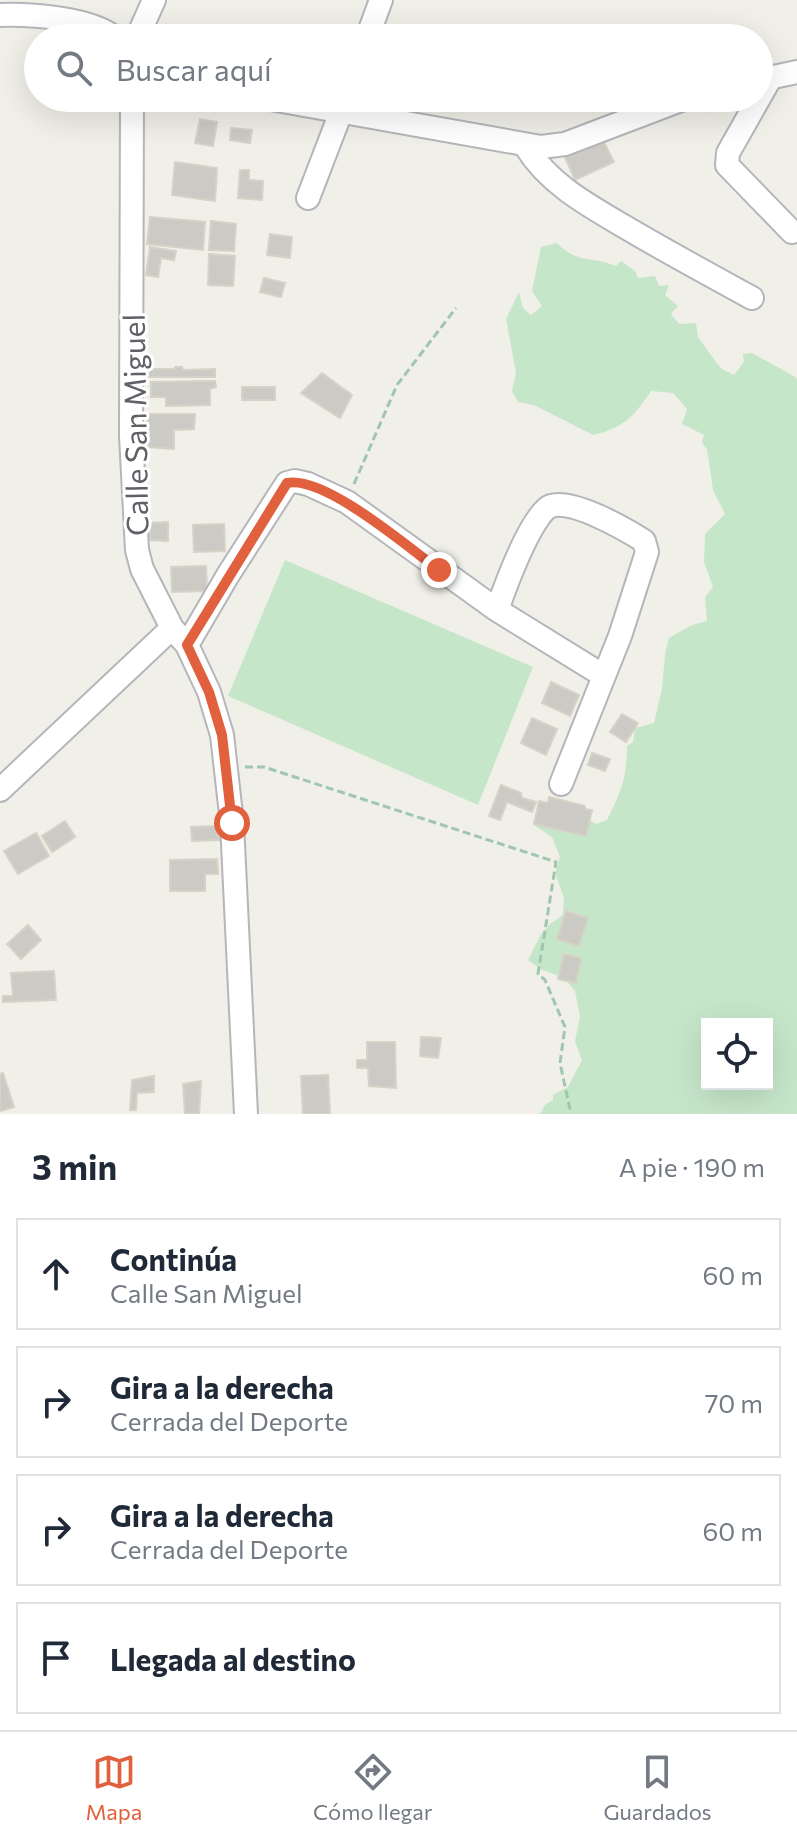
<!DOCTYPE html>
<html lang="es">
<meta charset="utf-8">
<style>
:root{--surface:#fff;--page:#f6f6f7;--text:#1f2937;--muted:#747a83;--line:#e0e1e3;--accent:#e1603d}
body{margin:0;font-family:Commissioner,sans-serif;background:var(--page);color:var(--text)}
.controls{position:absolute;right:24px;bottom:24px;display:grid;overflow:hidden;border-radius:0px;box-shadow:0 8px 32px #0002}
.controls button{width:72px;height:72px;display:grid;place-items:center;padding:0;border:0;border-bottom:2px solid var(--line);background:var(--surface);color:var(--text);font:40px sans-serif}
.stop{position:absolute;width:24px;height:24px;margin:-18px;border:6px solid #e1603d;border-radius:50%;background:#fff}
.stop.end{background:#e1603d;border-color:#fff;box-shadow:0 2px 8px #0008}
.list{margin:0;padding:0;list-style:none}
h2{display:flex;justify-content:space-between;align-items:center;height:104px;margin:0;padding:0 32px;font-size:34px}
h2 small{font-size:26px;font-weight:400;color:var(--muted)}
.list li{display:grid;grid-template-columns:52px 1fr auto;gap:24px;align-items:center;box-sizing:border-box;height:112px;margin:0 16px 16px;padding:0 16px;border:2px solid var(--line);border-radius:0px}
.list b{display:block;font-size:30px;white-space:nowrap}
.list p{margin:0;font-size:26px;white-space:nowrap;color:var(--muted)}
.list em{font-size:26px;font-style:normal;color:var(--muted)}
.icon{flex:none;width:44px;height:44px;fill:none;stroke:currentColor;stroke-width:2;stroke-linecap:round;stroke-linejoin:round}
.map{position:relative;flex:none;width:797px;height:1114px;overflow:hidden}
.search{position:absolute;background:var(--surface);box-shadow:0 8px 32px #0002;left:24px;right:24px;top:24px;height:88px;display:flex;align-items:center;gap:20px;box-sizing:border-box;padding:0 28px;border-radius:44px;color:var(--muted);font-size:30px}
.sheet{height:616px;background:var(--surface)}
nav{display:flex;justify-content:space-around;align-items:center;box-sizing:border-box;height:112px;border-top:2px solid var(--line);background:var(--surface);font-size:22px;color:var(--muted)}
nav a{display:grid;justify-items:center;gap:4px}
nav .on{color:var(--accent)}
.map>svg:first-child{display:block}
.green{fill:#c6e6ca;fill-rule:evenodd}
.building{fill:#cccac4;stroke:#d5d2c6;stroke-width:2}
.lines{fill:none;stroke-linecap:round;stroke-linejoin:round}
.minor-casing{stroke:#b5b6bb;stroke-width:26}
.path{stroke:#a0c6b0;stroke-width:3;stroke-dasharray:8 4;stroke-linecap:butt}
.minor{stroke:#fff;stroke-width:22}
.route{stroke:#e1603d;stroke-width:10}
.labels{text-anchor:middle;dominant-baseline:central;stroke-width:6;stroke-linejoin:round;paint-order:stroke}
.street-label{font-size:30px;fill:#5f6167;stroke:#fff}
</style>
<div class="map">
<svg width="797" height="1114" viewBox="0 0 797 1114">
<rect width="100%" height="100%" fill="#f0efe8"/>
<path class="green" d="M557,243C579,265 589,255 616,266L621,261L635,271L638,278L655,276L659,286L669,285L665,295L678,306L671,314L679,324L696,323L698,337L716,362L722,369L734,375L744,362L743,354L752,353L797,378V1114H540L545,1105L553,1100V1095L568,1087L582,1060L575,1041L580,1017L575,991L564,978L540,969L528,960L541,934L550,924L563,915L564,898L555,873L560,857L552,837L534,825L544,819L575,812L596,824L607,820C621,792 627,778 627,746L633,742L635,728L654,723L662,689L665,654L669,638L692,625L707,621L705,597L713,587L704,562L705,534L725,514L713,490L707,449L702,443L704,435L682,424L687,409L673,393L651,391C634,417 623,428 593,435L534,405L518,402L512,391L516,373L506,319L519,292L523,308L531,315L542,306L532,291L541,247ZM707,1024H767V1084H707Z
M285,560L533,667L478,805L228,696Z"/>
<path class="building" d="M200,119L217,122L213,146L195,143Z
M231,128L252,130L250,143L230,140Z
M602,138L614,162L575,180L564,155Z
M175,162L217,168L215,201L172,195Z
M240,170H249V180L263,181L262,200L238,198Z
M150,217L205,222L203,250L147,244Z
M211,221L236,224L234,251L209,250Z
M270,234L292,237L290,258L267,255Z
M150,247L176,251L174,260L161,258L158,277L146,275Z
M209,254L235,256L233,286L208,285Z
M264,278L285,283L281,297L260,292Z
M175,367H182L183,370L215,369V377H149V369H175Z
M322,373L352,395L340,418L301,393Z
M215,381L216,387L210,389V405L166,406V397H151V382Z
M242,387H275V400H242Z
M147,414H195L194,429L174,430V449L147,447Z
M168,522V541L150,540L149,523Z
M224,524L225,551L194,552L193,525Z
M206,566L207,591L172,592L171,567Z
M551,682L579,695L570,716L542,703Z
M622,714L638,723L626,742L610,732Z
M532,718L557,729L546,755L521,743Z
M592,753L610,759L605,771L588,765Z
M501,785L521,793L522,798L536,802L532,812L507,802L500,820L489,816Z
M549,797L585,806V809L592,810L586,836L534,824L539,801L548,803Z
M65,821L75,837L52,852L42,836Z
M217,826L219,840L192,841L191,827Z
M36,833L49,856L18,874L4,851Z
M217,859L218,874H205V891H170V860Z
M566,911L588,918L579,946L557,939Z
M28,925L41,940L21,959L7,944Z
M564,954L581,958L576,983L558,979Z
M54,971L56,1000L3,1002V996H13L11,973Z
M421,1037L441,1038L438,1058L420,1056Z
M367,1042H395L396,1088L369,1086L368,1068H357V1060H367Z
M3,1073L14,1107L0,1111V1074Z
M328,1075L330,1114H303L301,1076Z
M154,1076V1092L137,1093L136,1110H130L132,1080Z
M201,1081L199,1114H185L183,1084Z"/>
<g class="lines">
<defs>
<path id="minor" d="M0,15C31,14 91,18 115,38
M137,38L154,0
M367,38L381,0
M771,77L728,153L727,165L792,232
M759,80L797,72
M132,98L131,436L137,550L142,569L172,628L187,645L209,692L222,735L232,823L246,1114
M265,98L541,147L565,144L686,98
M526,147C550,186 593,208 632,231C671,254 712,276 752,298
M308,198L346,99
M497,610L604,676L561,784
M187,645L228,575L287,483L295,481L308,484L347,502L497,610C504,590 532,512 551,506C573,499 625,529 644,541L647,552L620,636L604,676
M0,790L172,628"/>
</defs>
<use href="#minor" class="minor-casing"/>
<path class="path" d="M354,484L397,385L456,308
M245,767H264L556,862L538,974L545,980L565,1027L560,1063L571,1114"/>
<use href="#minor" class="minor"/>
</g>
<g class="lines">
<path class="route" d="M232,823L222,735L209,692L187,645L287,483C324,475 408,547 439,570"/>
</g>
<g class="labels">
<g class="street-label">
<text transform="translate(134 425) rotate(-91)">Calle San Miguel</text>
</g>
</g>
</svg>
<div class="controls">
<button><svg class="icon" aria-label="locate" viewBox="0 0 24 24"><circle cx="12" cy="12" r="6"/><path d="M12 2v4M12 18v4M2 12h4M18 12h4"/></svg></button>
</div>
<div class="stop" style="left:232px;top:823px"></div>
<div class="stop end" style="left:439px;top:570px"></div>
<div class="search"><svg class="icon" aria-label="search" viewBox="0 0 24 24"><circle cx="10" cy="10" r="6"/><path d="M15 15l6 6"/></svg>Buscar aquí</div>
</div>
<section class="sheet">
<h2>3 min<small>A pie · 190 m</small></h2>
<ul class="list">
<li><svg class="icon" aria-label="ahead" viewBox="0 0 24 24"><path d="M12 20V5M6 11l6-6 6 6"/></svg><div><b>Continúa</b><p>Calle San Miguel</p></div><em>60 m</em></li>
<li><svg class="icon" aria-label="right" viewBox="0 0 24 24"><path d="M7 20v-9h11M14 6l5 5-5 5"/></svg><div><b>Gira a la derecha</b><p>Cerrada del Deporte</p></div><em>70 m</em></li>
<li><svg class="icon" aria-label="right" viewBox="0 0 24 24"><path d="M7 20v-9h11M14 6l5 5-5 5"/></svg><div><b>Gira a la derecha</b><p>Cerrada del Deporte</p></div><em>60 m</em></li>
<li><svg class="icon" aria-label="arrive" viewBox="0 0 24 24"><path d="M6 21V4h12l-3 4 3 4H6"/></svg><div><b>Llegada al destino</b></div></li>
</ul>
</section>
<nav>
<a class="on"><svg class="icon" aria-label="map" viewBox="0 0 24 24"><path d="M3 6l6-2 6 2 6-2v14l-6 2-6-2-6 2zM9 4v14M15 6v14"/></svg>Mapa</a>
<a><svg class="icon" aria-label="directions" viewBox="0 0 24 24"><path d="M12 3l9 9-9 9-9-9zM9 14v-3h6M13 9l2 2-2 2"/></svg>Cómo llegar</a>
<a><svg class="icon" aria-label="saved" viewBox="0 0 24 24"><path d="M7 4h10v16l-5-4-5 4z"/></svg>Guardados</a>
</nav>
